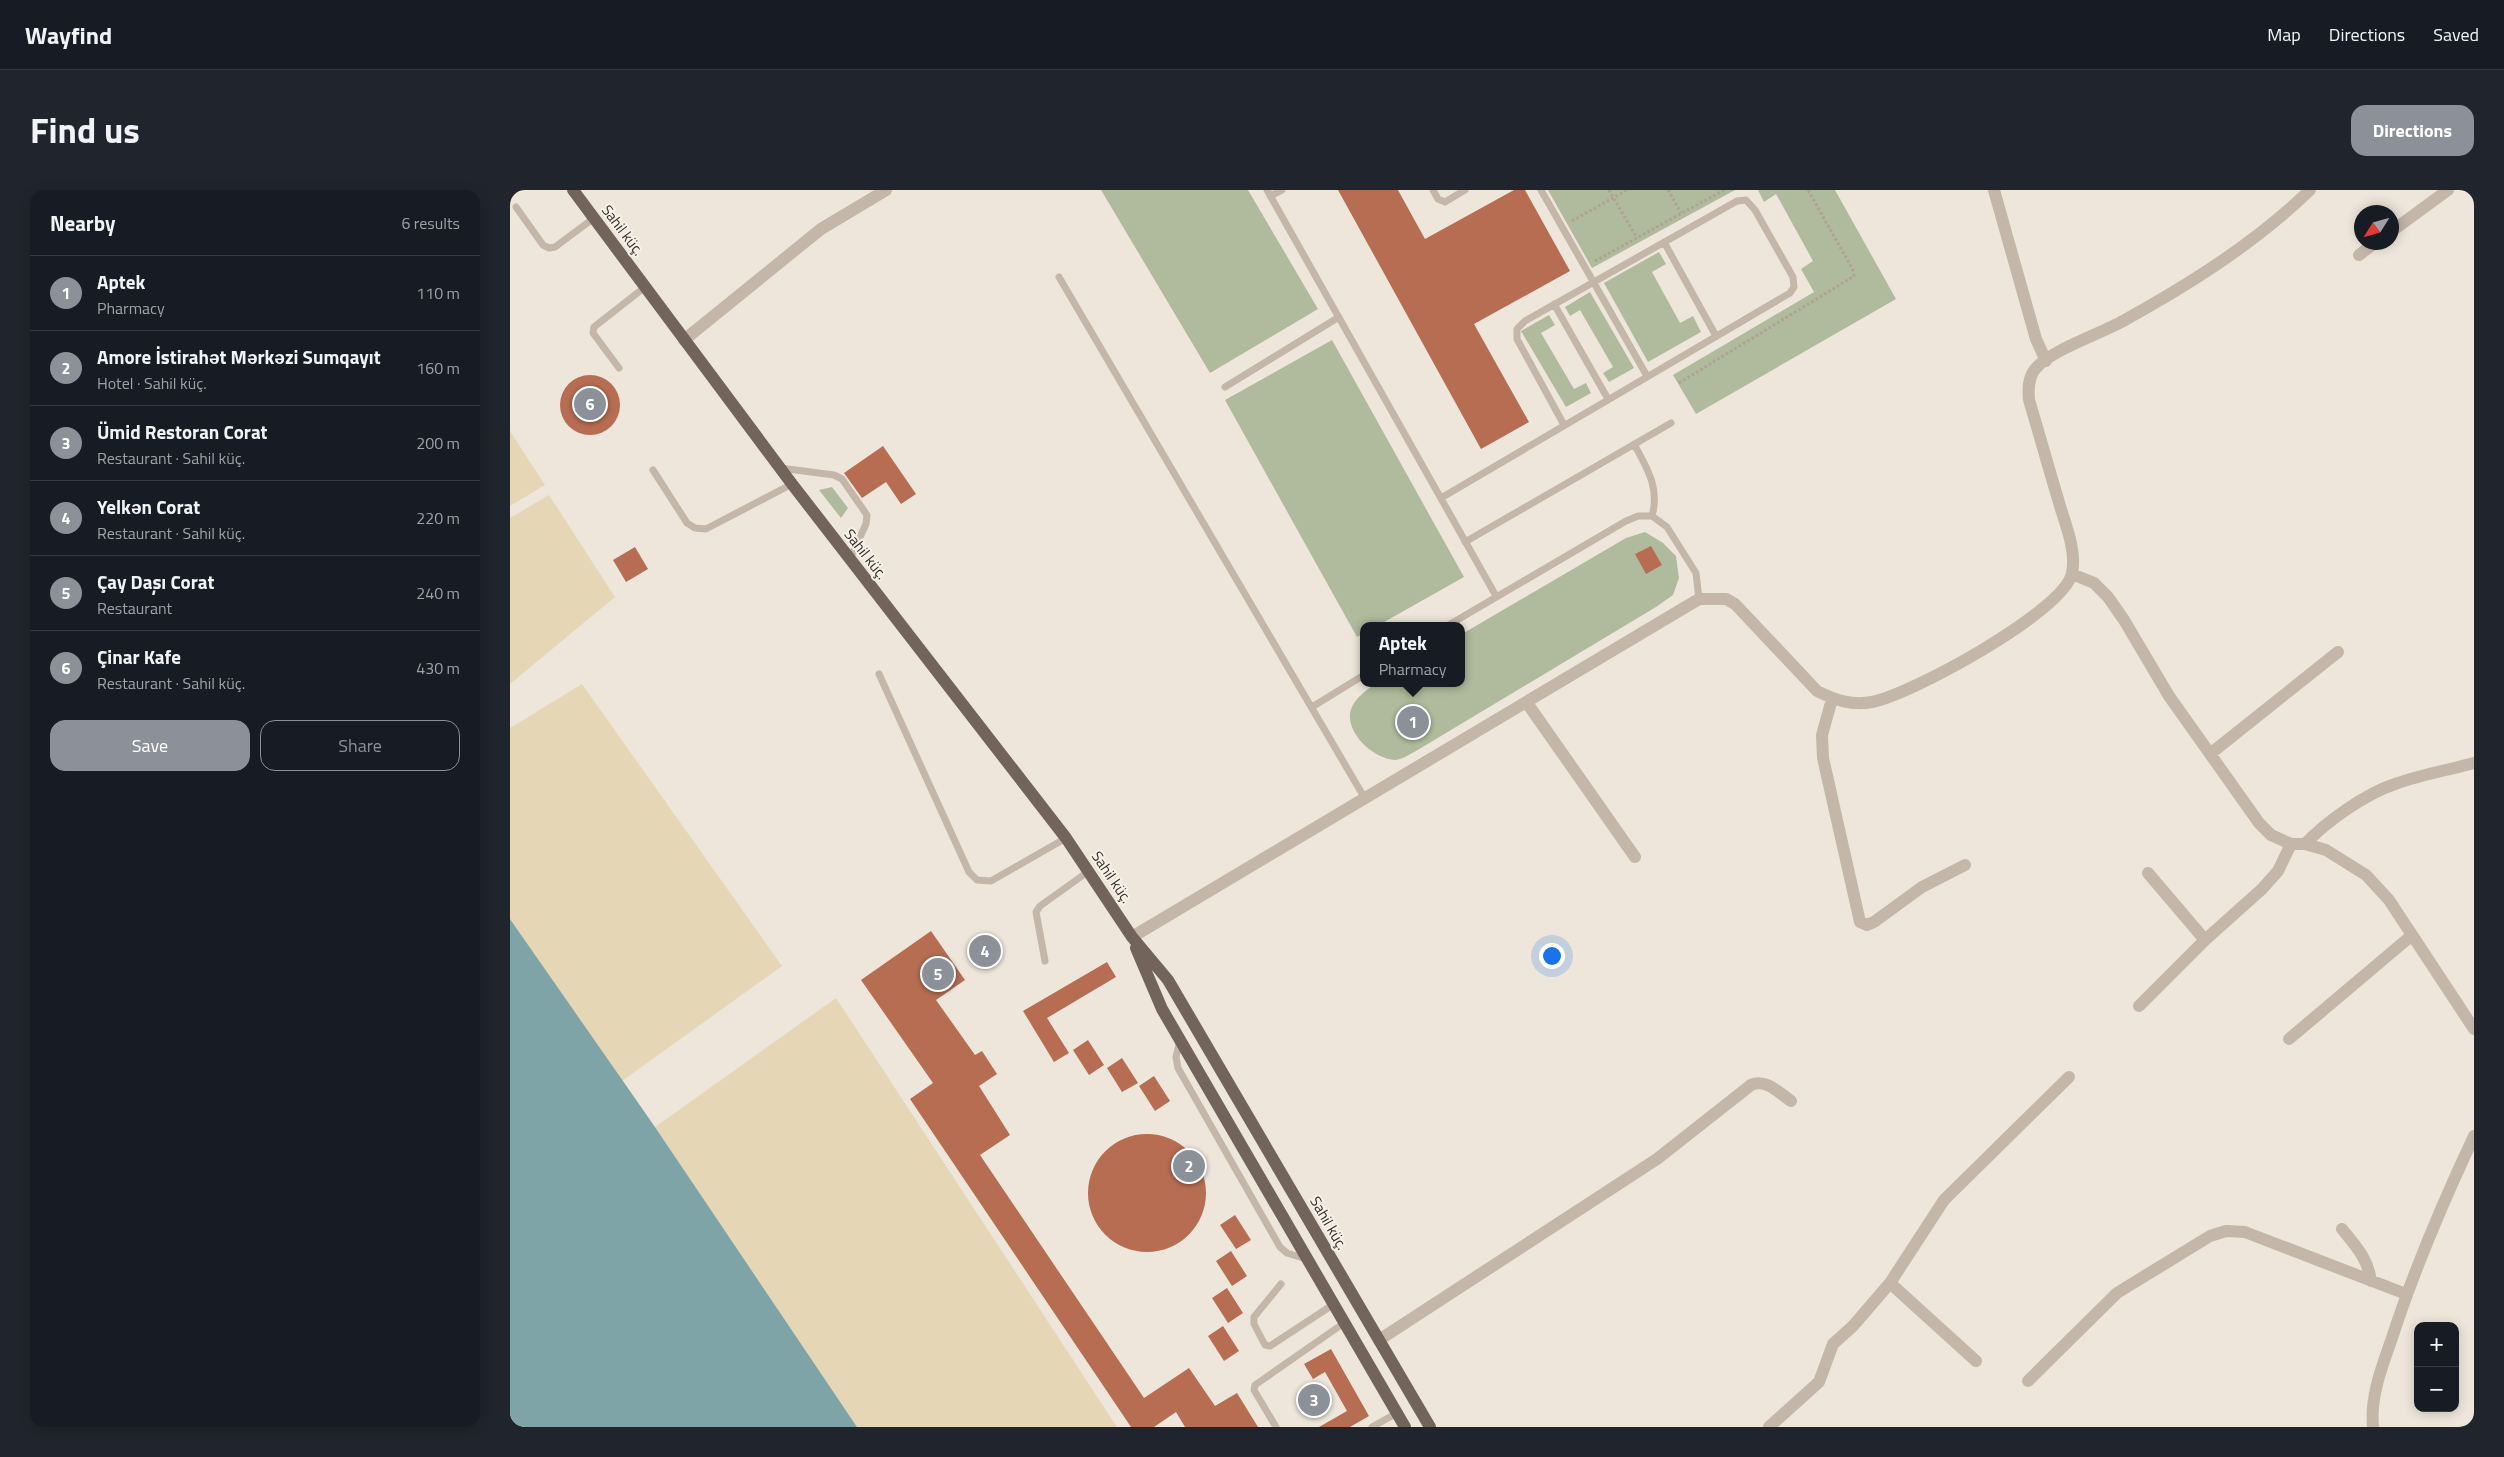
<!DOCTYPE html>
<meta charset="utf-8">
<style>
:root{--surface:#171b24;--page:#20242c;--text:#f1f3f6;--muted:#9ea1a6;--line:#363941;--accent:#8c9099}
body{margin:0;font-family:"Titillium Web",sans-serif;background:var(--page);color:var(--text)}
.controls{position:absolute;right:15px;bottom:15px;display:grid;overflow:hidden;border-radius:10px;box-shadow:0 2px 12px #0003}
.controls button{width:45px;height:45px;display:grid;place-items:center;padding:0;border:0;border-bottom:1px solid var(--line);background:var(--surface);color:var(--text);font:25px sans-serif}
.compass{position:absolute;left:1844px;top:15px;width:45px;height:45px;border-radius:50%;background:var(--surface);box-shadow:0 2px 12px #0003;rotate:233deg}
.you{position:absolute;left:1041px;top:765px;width:18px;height:18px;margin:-12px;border:4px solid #fff;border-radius:50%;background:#1a73e8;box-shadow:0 0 0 8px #1a73e833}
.badge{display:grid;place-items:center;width:32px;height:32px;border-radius:50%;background:var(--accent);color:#fff;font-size:16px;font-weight:700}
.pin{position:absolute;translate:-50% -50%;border:2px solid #fff;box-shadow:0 1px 5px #0006}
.popup{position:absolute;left:850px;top:432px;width:105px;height:65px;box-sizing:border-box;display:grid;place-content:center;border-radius:10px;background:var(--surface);filter:drop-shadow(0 1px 4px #0005);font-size:16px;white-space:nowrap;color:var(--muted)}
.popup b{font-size:19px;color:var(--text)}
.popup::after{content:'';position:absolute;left:50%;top:100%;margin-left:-10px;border:10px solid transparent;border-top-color:var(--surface)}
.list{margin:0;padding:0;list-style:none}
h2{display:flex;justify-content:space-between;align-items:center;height:65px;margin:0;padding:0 20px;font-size:21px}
h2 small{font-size:16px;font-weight:400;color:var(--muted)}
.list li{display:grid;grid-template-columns:32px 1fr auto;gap:15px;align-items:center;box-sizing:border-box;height:75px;padding:0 20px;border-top:1px solid var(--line)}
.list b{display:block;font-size:19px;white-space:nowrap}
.list p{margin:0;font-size:16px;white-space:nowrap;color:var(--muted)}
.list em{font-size:16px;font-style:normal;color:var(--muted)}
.actions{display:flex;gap:10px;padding:15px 20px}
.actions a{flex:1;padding:11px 0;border:1px solid var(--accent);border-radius:15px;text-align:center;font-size:18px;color:var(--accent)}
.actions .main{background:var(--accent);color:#fff}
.map{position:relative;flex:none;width:1964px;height:1237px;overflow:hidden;border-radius:15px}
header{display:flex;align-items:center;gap:30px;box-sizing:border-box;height:70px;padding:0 25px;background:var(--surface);border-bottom:1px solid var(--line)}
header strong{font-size:24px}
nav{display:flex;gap:28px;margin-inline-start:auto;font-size:18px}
.intro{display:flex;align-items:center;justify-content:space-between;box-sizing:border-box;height:120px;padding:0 30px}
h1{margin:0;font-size:35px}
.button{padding:12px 22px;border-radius:15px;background:var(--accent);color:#fff;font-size:18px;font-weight:700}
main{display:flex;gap:30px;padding:0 30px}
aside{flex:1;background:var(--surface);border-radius:15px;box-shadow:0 2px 12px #0003}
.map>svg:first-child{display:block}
.green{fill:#b0bb9d}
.sand{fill:#e5d7b6}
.water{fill:#7ea4a7}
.building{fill:#b66d52}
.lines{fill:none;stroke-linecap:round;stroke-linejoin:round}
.path{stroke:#b0a193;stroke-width:3;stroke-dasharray:2.5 2.5;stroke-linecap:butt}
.lane{stroke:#c4b6a9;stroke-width:7}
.street{stroke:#c4b6a9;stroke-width:12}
.primary{stroke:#73645b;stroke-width:12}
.labels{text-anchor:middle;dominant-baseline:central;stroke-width:4;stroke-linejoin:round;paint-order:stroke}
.street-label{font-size:15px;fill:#332c28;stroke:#f6f0e7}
</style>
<header>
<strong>Wayfind</strong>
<nav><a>Map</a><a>Directions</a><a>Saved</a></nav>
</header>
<div class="intro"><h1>Find us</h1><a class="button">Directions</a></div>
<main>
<aside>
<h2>Nearby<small>6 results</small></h2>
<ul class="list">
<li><span class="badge">1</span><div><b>Aptek</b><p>Pharmacy</p></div><em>110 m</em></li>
<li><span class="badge">2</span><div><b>Amore İstirahət Mərkəzi Sumqayıt</b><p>Hotel · Sahil küç.</p></div><em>160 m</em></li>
<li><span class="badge">3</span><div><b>Ümid Restoran Corat</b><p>Restaurant · Sahil küç.</p></div><em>200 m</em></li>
<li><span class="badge">4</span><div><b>Yelkən Corat</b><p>Restaurant · Sahil küç.</p></div><em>220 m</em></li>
<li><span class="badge">5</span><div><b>Çay Daşı Corat</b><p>Restaurant</p></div><em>240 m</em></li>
<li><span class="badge">6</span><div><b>Çinar Kafe</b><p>Restaurant · Sahil küç.</p></div><em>430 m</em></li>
</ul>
<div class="actions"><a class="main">Save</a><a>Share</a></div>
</aside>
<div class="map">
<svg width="1964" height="1237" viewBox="0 0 1964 1237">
<rect width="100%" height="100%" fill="#eee6db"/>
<path class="green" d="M591,0H738L808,119L700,183Z
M1038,0H1225L1082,78Z
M1248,0H1325L1386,109L1186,224L1163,185L1304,102L1291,79L1303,71L1266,4L1254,12Z
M1149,62L1156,74L1142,82L1170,133L1183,126L1191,142L1138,172L1094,93Z
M1080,102L1124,178L1099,192L1093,183L1103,177L1070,120L1060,126L1055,117Z
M1039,125L1045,135L1031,143L1064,199L1076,193L1081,203L1056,217L1011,141Z
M822,150L954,387L867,436H854V443L847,447L715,210Z
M322,297L338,318L331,328L309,300Z
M1135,342L1153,353L1166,366L1169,388L1163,405L1146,417L906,561C900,564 891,570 885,570C865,569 838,546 840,524C842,510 856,500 867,493H952V444L1116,348Z"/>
<path class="sand" d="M0,241L35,295L0,316Z
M39,305L105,407L0,494V328Z
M72,494L272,776L112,891L0,729V538Z
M326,808L607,1237H347L145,937Z"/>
<path class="water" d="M0,729L145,937L347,1237H0Z"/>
<path class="building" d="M828,0H888L915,49L1004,0H1015L1060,81L964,134L1019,232L971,259Z
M50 215a30 30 0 1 1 60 0a30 30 0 1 1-60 0Z
M373,256L406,304L391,314L376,292L352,308L334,283Z
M1141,356L1152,375L1136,384L1125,364Z
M125,357L138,379L116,392L103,370Z
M903,519L915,537L904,545L891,527Z
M421,741L455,790L426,810L465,865L472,861L487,884L469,896L500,945L470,965L634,1208L679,1178L705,1216L727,1203L748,1237H675L666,1222L644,1237H621L400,909L423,893L351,790Z
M597,772L606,787L537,828L559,863L544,872L513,821Z
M578,850L594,875L579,885L563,860Z
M612,868L628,893L612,902L597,878Z
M644,886L660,911L645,921L629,896Z
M578 1003a59 59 0 1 1 118 0a59 59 0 1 1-118 0Z
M725,1025L741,1050L726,1059L710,1035Z
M721,1061L737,1086L722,1096L706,1071Z
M717,1098L733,1123L718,1133L702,1108Z
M713,1136L729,1161L714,1171L698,1146Z
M821,1159L859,1226L840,1237H809L837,1221L815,1182L803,1189L794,1174Z"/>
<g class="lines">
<path class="path" d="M1099,0L1127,48
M1158,0L1171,23
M1062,31L1117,0
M1085,71L1214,0
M1169,193L1344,86L1343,80L1298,0"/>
<path class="lane" d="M757,0L986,406
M923,0L928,9L935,12L955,0
M1031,0L1137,186
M760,6L772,0
M6,17L33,55L39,58L45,57L84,28
M1154,52L1206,146
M549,87L854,607
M1044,114L1098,209
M109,178L83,143L84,137L135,97
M715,197L829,127
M1124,254C1137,278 1150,298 1142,326
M270,278L324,285L332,289L357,325L356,334L340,369
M143,280L177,333L185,338L196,339L282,294
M931,308L1280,103L1284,97L1283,87L1245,20L1236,10L1227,11L1015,131L1007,139V149L1054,235
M955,352L1161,233
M937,436L1116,331L1128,326H1142L1157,337L1186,383L1189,409
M369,484L459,682L467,690L481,691L556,648
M802,517L854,485
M535,771L526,722L530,716L579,681
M670,850L666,867L668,878L770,1057L777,1063L796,1069
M771,1094L744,1127V1134L755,1155L760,1156L824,1114
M766,1237L744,1200L745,1195L834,1133
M862,1237L887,1223"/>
<path class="street" d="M1484,0L1526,149L1536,171
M1882,41L1938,0
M1849,65L1866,52
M174,150L311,39L376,0
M1562,384L1584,393L1598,407L1614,430L1659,506L1749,633L1761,645L1781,654H1795L1816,660L1856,685L1879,710L1964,839
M1322,509L1312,545L1313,568L1350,732L1357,735L1364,732L1412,697L1455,675
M1017,513L1125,667
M1700,564L1828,462
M1795,654C1817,631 1855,604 1885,594C1910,585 1938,580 1964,573
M1638,683L1695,750
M622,747L1189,409H1216L1225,414L1307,501C1325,510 1342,516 1362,512C1400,505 1555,421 1562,383C1567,359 1554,332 1548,309C1538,276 1529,243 1519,210C1518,199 1518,187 1526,178C1543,159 1590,144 1613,131C1680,94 1745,53 1800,0
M1629,816L1695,750L1752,699L1768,681L1781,654
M1779,849L1901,746
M1832,1039C1846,1056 1858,1069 1861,1091
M1380,1093L1466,1171
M869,1150L1147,969L1241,895C1256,888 1269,903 1281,911
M1518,1191L1607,1103L1700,1046L1716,1041L1735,1042L1896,1104
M1259,1237L1309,1192L1323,1154L1343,1136L1380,1093L1434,1010L1559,887
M1863,1237C1860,1206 1872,1177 1882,1148C1905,1077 1932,1014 1964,946"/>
<path class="primary" d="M63,0L282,294L556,648L622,747L658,790L920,1237
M626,758L652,819L895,1237"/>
</g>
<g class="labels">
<g class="street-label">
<text transform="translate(113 40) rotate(53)">Sahil küç.</text>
<text transform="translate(356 364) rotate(52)">Sahil küç.</text>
<text transform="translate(602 687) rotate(56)">Sahil küç.</text>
<text transform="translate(819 1033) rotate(60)">Sahil küç.</text>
</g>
</g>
</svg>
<div class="controls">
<button>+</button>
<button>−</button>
</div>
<svg class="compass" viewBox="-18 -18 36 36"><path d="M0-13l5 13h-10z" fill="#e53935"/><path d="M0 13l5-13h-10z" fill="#9ea1a6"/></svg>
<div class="you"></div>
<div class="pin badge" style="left:903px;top:532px">1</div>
<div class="popup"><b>Aptek</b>Pharmacy</div>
<div class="pin badge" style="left:679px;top:976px">2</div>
<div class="pin badge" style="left:804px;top:1210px">3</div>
<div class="pin badge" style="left:475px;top:761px">4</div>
<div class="pin badge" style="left:428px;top:784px">5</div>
<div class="pin badge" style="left:80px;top:214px">6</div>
</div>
</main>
